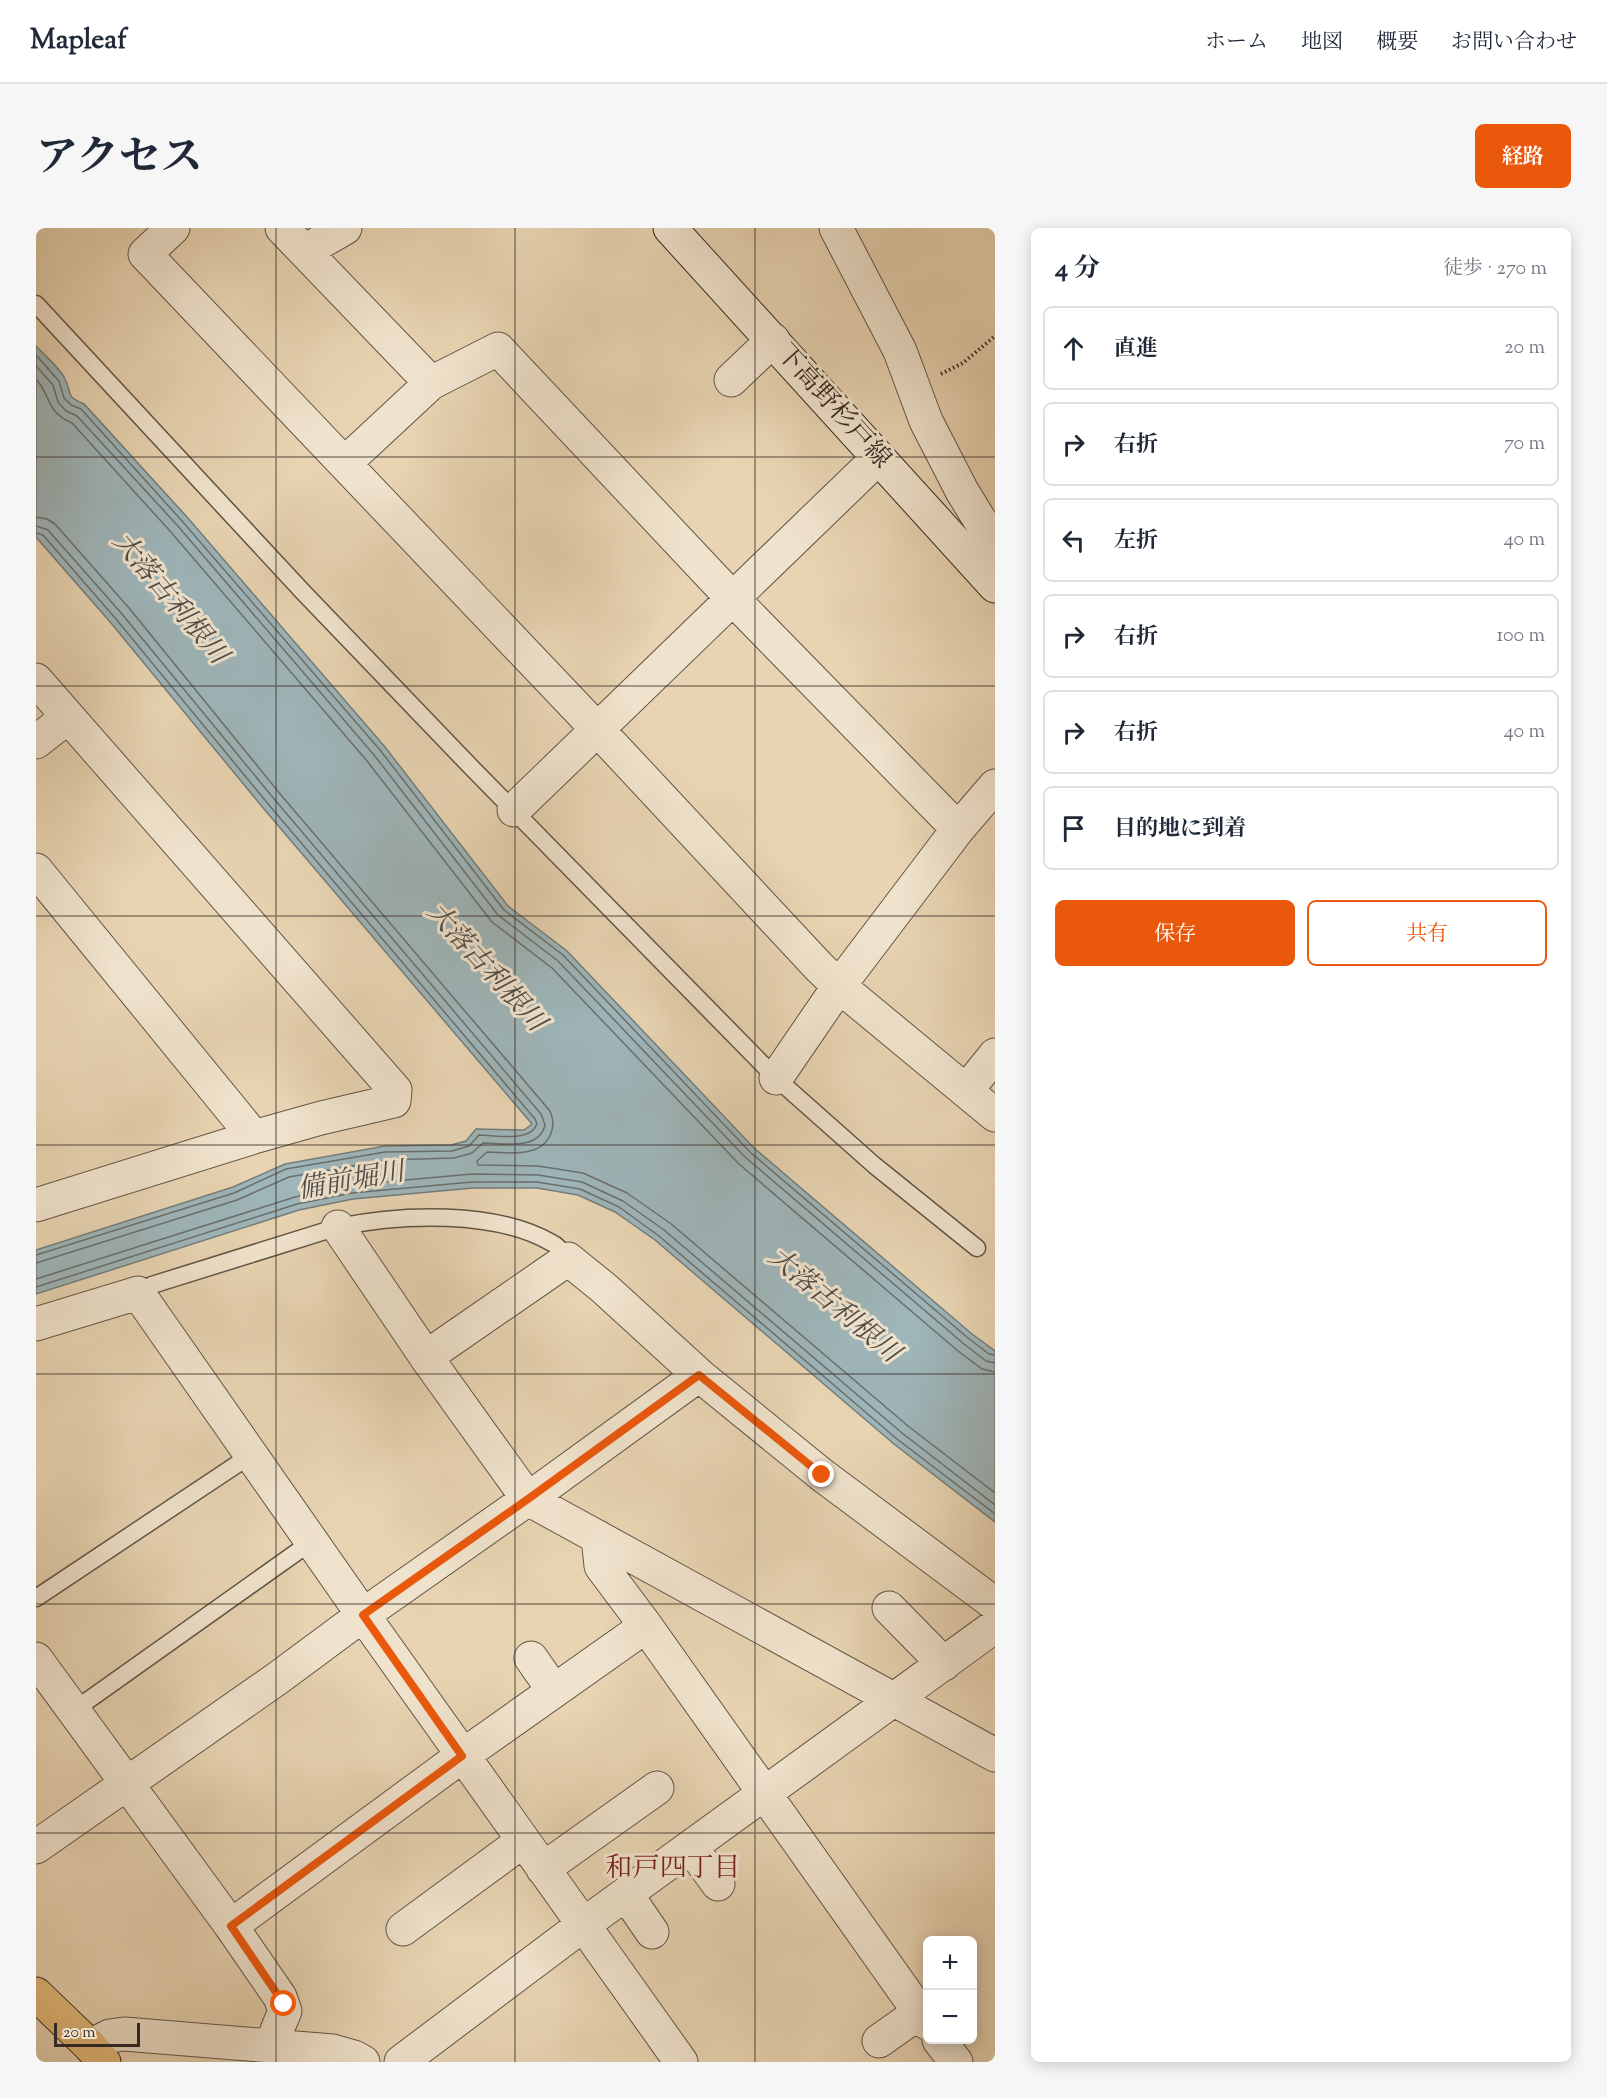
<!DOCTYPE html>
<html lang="ja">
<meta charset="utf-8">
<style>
:root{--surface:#fff;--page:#f6f6f7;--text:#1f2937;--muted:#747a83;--line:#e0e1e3;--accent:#ea580c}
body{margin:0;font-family:"Sorts Mill Goudy","Noto Serif JP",serif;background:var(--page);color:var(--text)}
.controls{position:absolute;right:18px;bottom:18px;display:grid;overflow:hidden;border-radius:9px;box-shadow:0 3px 15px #0003}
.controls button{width:54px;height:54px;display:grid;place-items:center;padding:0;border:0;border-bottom:2px solid var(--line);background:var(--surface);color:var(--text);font:30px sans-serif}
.scale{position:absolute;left:18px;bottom:15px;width:86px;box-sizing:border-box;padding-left:6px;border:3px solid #352923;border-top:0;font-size:16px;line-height:21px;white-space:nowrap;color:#352923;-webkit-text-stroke:4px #f0e3cd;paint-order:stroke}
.stop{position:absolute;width:18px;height:18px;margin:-14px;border:4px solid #ea580c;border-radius:50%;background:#fff}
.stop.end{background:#ea580c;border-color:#fff;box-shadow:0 2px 6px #0008}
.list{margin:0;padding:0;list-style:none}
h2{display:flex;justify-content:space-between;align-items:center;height:78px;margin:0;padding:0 24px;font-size:26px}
h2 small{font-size:20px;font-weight:400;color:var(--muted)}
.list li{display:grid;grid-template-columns:39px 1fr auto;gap:18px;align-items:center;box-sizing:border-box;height:84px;margin:0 12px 12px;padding:0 12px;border:2px solid var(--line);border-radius:9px}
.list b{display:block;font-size:22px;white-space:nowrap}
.list em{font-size:20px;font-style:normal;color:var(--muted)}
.actions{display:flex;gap:12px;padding:18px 24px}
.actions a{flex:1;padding:14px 0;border:2px solid var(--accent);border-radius:9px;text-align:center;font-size:21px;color:var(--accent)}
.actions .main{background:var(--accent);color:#fff}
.icon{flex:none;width:33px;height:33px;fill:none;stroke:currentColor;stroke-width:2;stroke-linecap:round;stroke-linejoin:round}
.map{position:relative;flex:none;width:959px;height:1834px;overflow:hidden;border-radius:9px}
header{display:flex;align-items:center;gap:36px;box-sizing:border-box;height:84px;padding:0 30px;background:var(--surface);border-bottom:2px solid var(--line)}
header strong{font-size:28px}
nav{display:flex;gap:33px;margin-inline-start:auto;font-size:21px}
.intro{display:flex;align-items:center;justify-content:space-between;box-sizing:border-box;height:144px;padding:0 36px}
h1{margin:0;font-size:42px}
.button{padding:15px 27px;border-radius:9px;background:var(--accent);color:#fff;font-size:21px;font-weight:700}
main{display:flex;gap:36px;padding:0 36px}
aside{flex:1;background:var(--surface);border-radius:9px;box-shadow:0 3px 15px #0003}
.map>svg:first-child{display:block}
.water{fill:#9eb5b9;stroke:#747d7d;stroke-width:1.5}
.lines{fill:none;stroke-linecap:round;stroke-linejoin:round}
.shore{stroke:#6a6f6e;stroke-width:1.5}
.lane-casing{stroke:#625447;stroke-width:19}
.street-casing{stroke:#625447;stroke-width:35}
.secondary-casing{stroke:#352923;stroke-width:35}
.primary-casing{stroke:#352923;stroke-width:35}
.path{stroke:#352923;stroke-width:4;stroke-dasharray:1.5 3;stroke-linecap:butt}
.lane{stroke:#f0e3cd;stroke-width:16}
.street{stroke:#f0e3cd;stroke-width:33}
.secondary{stroke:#f0e3cd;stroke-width:33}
.primary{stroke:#e4ba79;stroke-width:33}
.route{stroke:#ea580c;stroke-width:8}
.grid{fill:none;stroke:#352923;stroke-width:1.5;stroke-opacity:0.55}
.labels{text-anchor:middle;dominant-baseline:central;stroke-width:6;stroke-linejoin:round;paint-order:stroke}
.street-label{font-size:26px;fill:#352923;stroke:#f0e3cd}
.water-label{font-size:27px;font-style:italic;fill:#4f4c48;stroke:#f0e3cd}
.neighbourhood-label{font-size:27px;fill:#7a1f14;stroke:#f0e3cd}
</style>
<header>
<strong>Mapleaf</strong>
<nav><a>ホーム</a><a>地図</a><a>概要</a><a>お問い合わせ</a></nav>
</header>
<div class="intro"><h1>アクセス</h1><a class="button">経路</a></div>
<main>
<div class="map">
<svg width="959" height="1834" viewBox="0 0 959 1834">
<rect width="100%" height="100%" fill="#e8d4b2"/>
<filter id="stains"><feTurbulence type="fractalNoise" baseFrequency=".00333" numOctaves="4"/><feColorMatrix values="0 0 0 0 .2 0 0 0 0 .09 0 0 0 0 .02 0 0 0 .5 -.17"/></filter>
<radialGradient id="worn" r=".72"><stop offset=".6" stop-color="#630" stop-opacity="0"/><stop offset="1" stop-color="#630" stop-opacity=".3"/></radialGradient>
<path class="water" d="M0,118C8,127 25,141 29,151C37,166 28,168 48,176L151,289L349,519L472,678L531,723L718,920L936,1106L959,1123V1294L858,1216L619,1012L579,984L542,967L501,960H437L317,971L263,982L0,1066V1022L197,959L249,936L349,918L415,917L430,913L440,901L488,902L496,896L228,581L75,395L0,309Z"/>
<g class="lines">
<path class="shore" d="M0,127L23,153L28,170L35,177L45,181L146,293L344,522L468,682L527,727L714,924L932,1110L953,1126L959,1127
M0,138L17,157L22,174L30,183L41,188L141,297L338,527L462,687L522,733L709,929L928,1116L950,1133L959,1135
M0,151C16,169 9,183 36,195L134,303L331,533L456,694L516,740L703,936L922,1123L946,1141L959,1144
M0,289L11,291L19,296L93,380L245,567L514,883C522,901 512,919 494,923C480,927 464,924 451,924L441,933L442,937L502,938L547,945L591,965L634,995L872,1198L959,1265
M0,298L12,302L86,386L239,572L505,886L509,897C503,923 467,915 447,915L436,925L418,930L350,932L253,949L201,972L0,1035
M0,305L7,307L80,391L233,577L499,891L501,896C494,915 459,907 443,907L433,918L416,923L349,924L250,941L198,965L0,1027
M0,1051L259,969L315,957L436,946L502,947L546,954L587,973L628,1002L866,1205L959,1277
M0,1059L261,976L316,965L436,954H501L544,961L583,979L623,1008L861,1211L959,1286"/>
<defs>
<path id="lane" d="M0,76L267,364L436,540L740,850L838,937L941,1020
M102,1065L116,1057L302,999C365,986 459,982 516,1015C523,1018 528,1026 532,1031
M0,1370L215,1227
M37,1483L275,1314"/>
<path id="street" d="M137,0L109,26L562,502L783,739L803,758L959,887
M246,0L395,155
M800,0L864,123L890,193L926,263L959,317
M269,23L309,0
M695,152L737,112
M309,235L395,155L462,121L697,371L922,601
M0,452L359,862L358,873L285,890L218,909L0,977
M0,514L32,489
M478,582L843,229
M0,642L218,909
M740,850L803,758L922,601L959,558
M930,863L959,827
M302,999L390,1129L492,1271L959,1527
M0,1096L102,1065L327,1387L645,1834
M390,1129L532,1031L569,1061L663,1147L786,1247L959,1376
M562,1309L565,1338L610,1398L891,1795
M853,1380L908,1436
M495,1430L518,1463
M0,1431L195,1698L244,1769L249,1783C240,1805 235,1810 241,1834
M0,1619L242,1450L327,1387L492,1271L663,1147
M655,1619L682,1656
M507,1641L621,1560
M590,1666L616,1704
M195,1698L426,1528L610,1398
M367,1701L487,1613
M903,1812L920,1834
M843,1813L884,1784
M54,1818L74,1808L88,1806L297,1823L318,1829L327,1834
M365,1834L547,1697L959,1398"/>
<path id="secondary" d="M634,0L959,358"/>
<path id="primary" d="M0,1766L54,1818L68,1834"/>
</defs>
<use href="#lane" class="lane-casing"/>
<use href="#street" class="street-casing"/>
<use href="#secondary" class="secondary-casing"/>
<use href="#primary" class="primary-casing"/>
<path class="path" d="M905,146L927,135L959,108"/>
<use href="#lane" class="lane"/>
<use href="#street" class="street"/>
<use href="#secondary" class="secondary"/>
<use href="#primary" class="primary"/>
</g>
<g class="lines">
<path class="route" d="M248,1776L195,1698L426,1528L327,1387L492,1271L663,1147L786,1247"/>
</g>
<path class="grid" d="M240,0V1834M479,0V1834M719,0V1834M0,229H959M0,458H959M0,688H959M0,917H959M0,1146H959M0,1376H959M0,1605H959"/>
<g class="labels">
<g class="street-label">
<text transform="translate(797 179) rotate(48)">下高野杉戸線</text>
</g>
<g class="water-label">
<text transform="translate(133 371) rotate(50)">大落古利根川</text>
<text transform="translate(449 740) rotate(48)">大落古利根川</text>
<text transform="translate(315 954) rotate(-10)">備前堀川</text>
<text transform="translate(797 1078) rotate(40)">大落古利根川</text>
</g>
<g class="neighbourhood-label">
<text x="637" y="1641">和戸四丁目</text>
</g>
</g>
<rect width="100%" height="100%" filter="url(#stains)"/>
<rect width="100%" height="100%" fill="url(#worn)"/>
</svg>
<div class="controls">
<button>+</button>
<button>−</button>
</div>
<div class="scale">20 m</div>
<div class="stop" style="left:248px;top:1776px"></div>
<div class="stop end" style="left:786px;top:1247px"></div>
</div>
<aside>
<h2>4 分<small>徒歩 · 270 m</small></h2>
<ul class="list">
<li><svg class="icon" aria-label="ahead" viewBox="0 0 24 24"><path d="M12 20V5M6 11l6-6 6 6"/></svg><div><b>直進</b></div><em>20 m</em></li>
<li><svg class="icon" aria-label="right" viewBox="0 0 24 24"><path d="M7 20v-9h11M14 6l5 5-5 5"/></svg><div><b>右折</b></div><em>70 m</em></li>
<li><svg class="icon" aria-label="left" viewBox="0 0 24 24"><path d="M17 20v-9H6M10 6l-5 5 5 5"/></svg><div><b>左折</b></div><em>40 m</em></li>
<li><svg class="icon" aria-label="right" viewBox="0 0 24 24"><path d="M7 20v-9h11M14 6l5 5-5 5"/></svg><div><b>右折</b></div><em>100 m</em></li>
<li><svg class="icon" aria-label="right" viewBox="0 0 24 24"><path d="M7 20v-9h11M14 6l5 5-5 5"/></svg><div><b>右折</b></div><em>40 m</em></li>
<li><svg class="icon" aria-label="arrive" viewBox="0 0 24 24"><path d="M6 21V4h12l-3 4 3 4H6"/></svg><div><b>目的地に到着</b></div></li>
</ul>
<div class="actions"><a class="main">保存</a><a>共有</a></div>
</aside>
</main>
